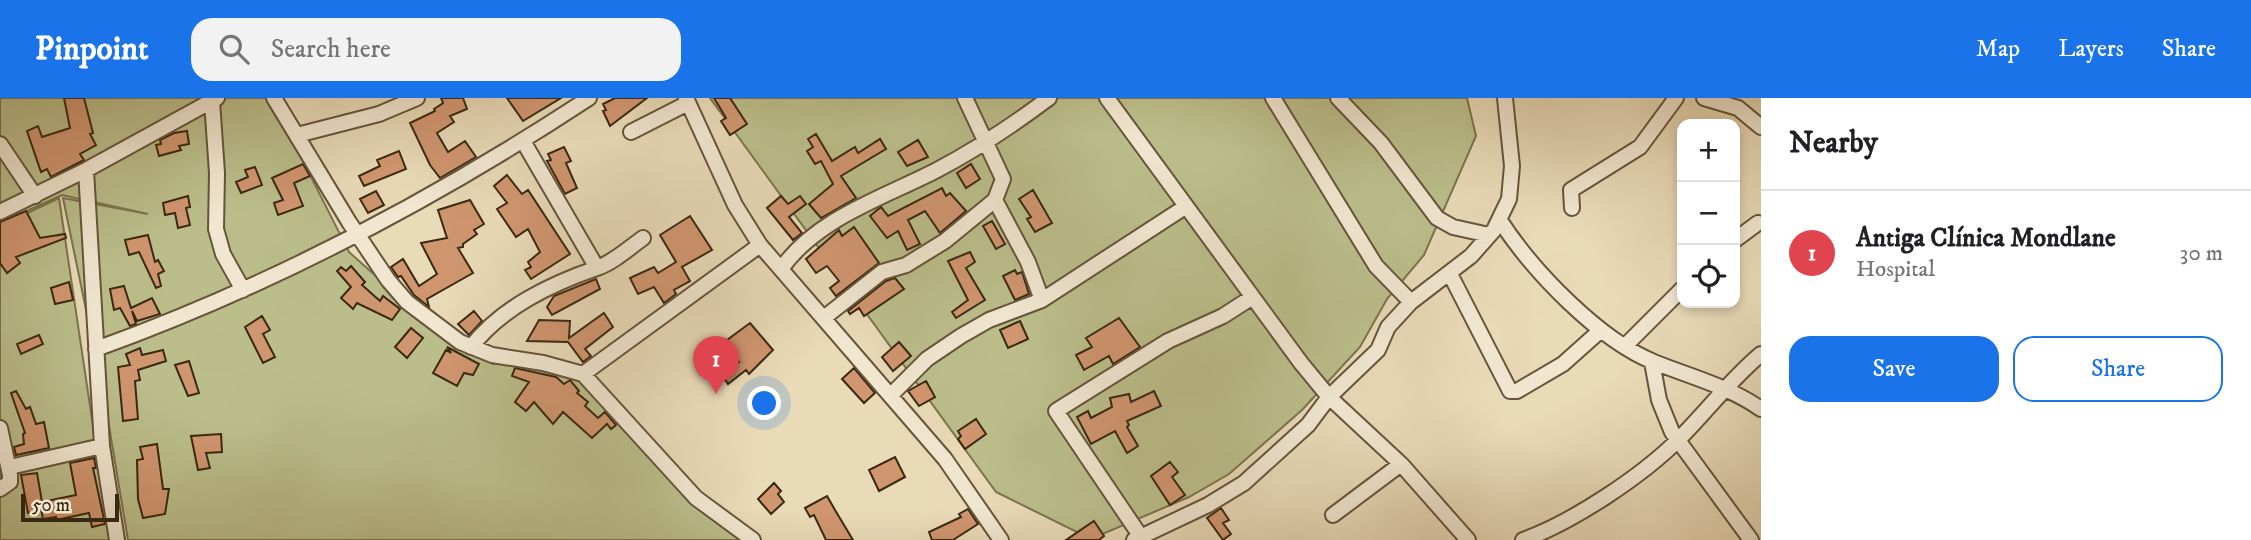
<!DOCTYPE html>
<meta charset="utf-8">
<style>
:root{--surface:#fff;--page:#f2f2f2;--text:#202124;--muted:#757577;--line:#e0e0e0;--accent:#1a73e8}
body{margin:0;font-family:"IM FELL DW Pica",serif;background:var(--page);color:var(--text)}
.controls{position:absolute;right:21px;top:21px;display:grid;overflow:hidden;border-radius:14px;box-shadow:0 4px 10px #0003}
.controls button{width:63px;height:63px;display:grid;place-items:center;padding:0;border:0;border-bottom:2px solid var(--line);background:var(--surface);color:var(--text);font:35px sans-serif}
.scale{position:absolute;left:21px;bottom:18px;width:98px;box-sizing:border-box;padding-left:7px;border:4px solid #3a2911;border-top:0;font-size:19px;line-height:24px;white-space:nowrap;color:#3a2911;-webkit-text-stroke:5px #f1e7d1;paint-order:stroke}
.you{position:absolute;left:765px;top:306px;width:24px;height:24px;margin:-18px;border:5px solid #fff;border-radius:50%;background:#1a73e8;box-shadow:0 0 0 10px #1a73e833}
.badge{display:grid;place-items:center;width:46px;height:46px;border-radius:50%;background:var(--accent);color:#fff;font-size:23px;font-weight:700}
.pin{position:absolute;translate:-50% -58px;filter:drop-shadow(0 2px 4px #0008)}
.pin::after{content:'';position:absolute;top:37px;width:24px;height:21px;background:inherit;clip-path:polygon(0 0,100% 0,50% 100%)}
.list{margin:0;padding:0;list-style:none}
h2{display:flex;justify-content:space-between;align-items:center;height:91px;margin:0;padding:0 28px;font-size:30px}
h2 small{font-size:23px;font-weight:400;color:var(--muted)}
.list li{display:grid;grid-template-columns:46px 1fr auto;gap:21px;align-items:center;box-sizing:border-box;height:126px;padding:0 28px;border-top:2px solid var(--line)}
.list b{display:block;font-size:26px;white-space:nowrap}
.list p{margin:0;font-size:23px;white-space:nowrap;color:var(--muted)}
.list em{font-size:23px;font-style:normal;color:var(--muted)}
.actions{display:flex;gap:14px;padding:21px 28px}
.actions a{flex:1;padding:16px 0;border:2px solid var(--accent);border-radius:21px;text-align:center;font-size:24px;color:var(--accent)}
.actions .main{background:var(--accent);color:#fff}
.icon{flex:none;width:38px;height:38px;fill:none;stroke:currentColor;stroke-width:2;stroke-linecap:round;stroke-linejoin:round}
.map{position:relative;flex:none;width:1761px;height:442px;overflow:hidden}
header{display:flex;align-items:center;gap:42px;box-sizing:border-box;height:98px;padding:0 35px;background:var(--accent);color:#fff}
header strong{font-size:33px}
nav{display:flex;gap:38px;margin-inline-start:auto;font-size:24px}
.search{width:490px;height:63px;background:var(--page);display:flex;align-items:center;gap:18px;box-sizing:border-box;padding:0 24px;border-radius:21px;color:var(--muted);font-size:26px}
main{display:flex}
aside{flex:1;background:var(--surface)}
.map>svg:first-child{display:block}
.green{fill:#bbbe8b;stroke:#7a744e;stroke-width:2}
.building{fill:#d09670;stroke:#3a2911;stroke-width:2}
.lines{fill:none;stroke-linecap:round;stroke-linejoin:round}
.street-casing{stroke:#66553b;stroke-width:18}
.street{stroke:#f1e7d1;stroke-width:14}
</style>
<header>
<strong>Pinpoint</strong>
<div class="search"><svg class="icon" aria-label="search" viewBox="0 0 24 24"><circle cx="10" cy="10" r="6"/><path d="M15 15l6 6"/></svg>Search here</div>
<nav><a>Map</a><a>Layers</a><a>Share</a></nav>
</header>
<main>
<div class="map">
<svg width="1761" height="442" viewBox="0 0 1761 442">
<rect width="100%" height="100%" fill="#e9dab8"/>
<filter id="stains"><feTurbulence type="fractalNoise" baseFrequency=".00286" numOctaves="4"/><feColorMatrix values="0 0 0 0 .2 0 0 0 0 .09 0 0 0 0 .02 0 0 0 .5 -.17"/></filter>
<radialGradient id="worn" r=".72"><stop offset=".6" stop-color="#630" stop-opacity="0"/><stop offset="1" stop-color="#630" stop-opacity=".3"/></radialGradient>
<path class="green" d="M0,0H271L349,154L447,242L493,266L515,264L583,281L748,442H128L105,304L63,100L148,116L62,97L0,125Z
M710,0H1467L1476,38L1424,157L1387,201L1360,249L1302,312L1229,376L1189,399L1091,441L996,394Z
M59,100L110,442H0V128Z"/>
<path class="building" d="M64,0H84L93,35L90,36L96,47L80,56L84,62L51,79L47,71L41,74L27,33L38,28L42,39L70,30Z
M441,0H463L467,11L450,18L454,24L437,35L448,54L465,43L476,59L440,80L430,67L410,25L435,13L434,11L443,5Z
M507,0H561L523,23Z
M615,0H647L610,28L603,13L606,12L603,6Z
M714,0H730L747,26L730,37L721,23L726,20Z
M187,33L189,46L179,48L181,52L159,58L156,47L161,46L160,42L174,35Z
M816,36L832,63L855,49L858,55L880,41L886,51L841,78L856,100L821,120L809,106L833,86L821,63L815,66L807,53L813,49L808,41Z
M918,42L928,59L907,68L898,54Z
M564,49L571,63L566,65L577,90L565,96L547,63L551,62L548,56Z
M399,53L406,71L364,88L359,78L380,68L377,62Z
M303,66L310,78L294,85L303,108L278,117L274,105L283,102L272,80Z
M971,66L980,81L966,90L957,75Z
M255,69L262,87L241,95L236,84L248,79L245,72Z
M507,77L522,96L528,92L570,156L531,181L525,172L531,169L528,164L540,154L528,131L516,139L497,111L507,105L494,88Z
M942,90L946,98L950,95L966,113L940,135L925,113L908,122L920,146L907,152L898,133L887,140L870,118L881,109L888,118Z
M1033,92L1052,125L1035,134L1027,121L1031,119L1019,101Z
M376,93L384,107L368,115L360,101Z
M188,98L190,109L186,110L190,127L178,130L175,115L165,117L163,105Z
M781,98L788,106L800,98L806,106L789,119L802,135L793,142L767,110Z
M470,102L484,126L474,132L477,136L463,146V149L458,150L473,175L427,201L429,209L414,197L401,178L398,179L391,169L403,161L419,188L437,176L421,145L447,140L438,112Z
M26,113L40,140L65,136L66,140L16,159L20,165L7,175L0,165V124Z
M690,118L712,152L682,169L690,183L674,192L676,196L664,205L654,189L638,196L630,180L654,169L658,175L676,164L660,137Z
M992,123L1005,146L996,151L983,128Z
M854,129L879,165L836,198L830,190L839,183L827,168L816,175L806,161L839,132L842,138Z
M148,137L155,164L158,162L164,173L158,176L161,188L156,190L139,154L129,157L125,142Z
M970,154L975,164L966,170L985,202L956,220L952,214L968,202L948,163Z
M351,168L365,184L362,187L380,203L383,198L400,211L392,222L357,205L353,211L341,200L351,189L337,173L341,169L346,173Z
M1015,172L1017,176L1022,174L1029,196L1015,202L1003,178Z
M895,180L904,191L864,218L859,210L850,216L848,213L886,183Z
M596,181L600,191L552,217L547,209L554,198Z
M69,184L73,202L55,206L51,190Z
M124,188L131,210L152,200L160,216L137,223L132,213L136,226L130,228L120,210L114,212L110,191Z
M474,213L482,223L469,237L458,226Z
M604,215L613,229L585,251L591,258L583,264L568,244L527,243L539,222L570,223L569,240Z
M262,218L270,232L263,236L275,259L263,265L245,229Z
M1119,220L1140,249L1113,266L1109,258L1084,272L1076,257L1092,249L1086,240Z
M1020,223L1028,241L1008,250L1000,232Z
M750,225L773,252L749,276L746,272L728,286L722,277L739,264L723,245Z
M411,230L423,240L407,260L395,249Z
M39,237L43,246L21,256L17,246Z
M899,244L911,258L893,273L882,259Z
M447,249L479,266L473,277L464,275L457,288L433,275L446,252L451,255Z
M140,250L142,257L163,252L166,263L138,272L140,282L135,283L138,321L123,323L118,269L130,267L126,256Z
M189,263L199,295L188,298L175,267Z
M515,270L556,279L564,286L570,282L579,293L577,295L588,304L585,308L598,320L605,314L616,327L611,331L607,326L592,340L563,314L553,326L534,304L526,313L515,304L529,284L512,278Z
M854,270L875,295L864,305L842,281Z
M926,283L935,299L919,308L908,293Z
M16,293L26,311L30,309L36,326L44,324L49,350L16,357L14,349L24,346L23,336L25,335L11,295Z
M1154,293L1161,308L1127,323L1129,327L1127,329L1138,348L1127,355L1115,333L1091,346L1077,319L1088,313L1091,320L1112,309L1110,300L1129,296L1131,304Z
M976,321L986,336L965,351L958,341L961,338L958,333Z
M221,336L222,354L206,355L210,370L198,372L191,338Z
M157,346L163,391H169L165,416L143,420L138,401L137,362L143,361L140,349Z
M895,359L905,379L879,393L869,372Z
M94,360L96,370H93L105,426L92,429L89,415L56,422V419L43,421L41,411L28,415L21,377L37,375L42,404L76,397L70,365Z
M1170,364L1178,374L1172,379L1185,397L1170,407L1151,378Z
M774,385L781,393L778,396L784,404L771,416L758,401Z
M827,398L835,412L853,442H826L814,417L810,419L805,410Z
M1221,410L1229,422L1223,425L1231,436L1223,442L1207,420Z
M968,411L978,426L953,442H932L929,434L961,419L959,416Z
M1094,423L1104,438L1099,442H1066Z"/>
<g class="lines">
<defs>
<path id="street" d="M274,0L349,124L388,182L407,204L460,244L492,257L543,265L583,276L696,400L753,442
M686,0L735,107L760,147L945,361L1001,442
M965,0L1003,81L995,102L1028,164L1042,202
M1107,0L1301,265L1329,299L1401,366L1468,442
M1273,0L1376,168L1411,204
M1338,0L1381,45L1437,120L1453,129L1489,137
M1704,0L1738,10L1761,29
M212,3L217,75L216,131L223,156L243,192
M631,34L688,5
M297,37L379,16L417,0
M523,43L597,170
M0,46L35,98
M86,72L102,348L117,442
M1572,110L1571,92L1640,49L1676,0
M0,114L86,72L217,0
M1501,124C1533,173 1599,242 1654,264C1691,279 1728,288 1761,311
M1735,142L1758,125
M781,171C817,120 883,100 937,72C977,51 1013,27 1049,0
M1450,176L1510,293H1517L1563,266L1601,232
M825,219L882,174L906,167L945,143L995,102
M1625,248L1682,191
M471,249C502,209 551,186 597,170C614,164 629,150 643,140
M96,251C271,188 434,102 589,0
M1652,264L1659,302L1672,334L1751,442
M583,276L760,147
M891,297L927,261L961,238L989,222L1042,202L1185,109
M0,330L10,377V384L0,391
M10,369L102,348
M1333,417L1401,366
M1141,439L1056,313L1168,243L1223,218L1251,200
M1134,442L1208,407L1244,385L1308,327L1329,299L1378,252L1388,229L1411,204L1471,158L1494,132L1509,101L1512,68L1505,0
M1523,442C1573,424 1642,378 1679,341C1707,313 1731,281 1761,256"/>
</defs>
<use href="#street" class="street-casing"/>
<use href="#street" class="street"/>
</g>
<rect width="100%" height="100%" filter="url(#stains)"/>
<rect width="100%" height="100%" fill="url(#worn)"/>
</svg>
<div class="controls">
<button>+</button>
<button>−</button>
<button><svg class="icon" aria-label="locate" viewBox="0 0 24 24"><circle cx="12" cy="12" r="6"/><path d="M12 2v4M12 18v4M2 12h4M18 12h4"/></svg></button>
</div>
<div class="scale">50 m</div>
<div class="you"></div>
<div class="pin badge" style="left:716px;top:296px;background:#e0444e">1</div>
</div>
<aside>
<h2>Nearby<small></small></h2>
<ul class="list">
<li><span class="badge" style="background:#e0444e">1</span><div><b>Antiga Clínica Mondlane</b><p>Hospital</p></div><em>30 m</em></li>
</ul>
<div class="actions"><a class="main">Save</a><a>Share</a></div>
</aside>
</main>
